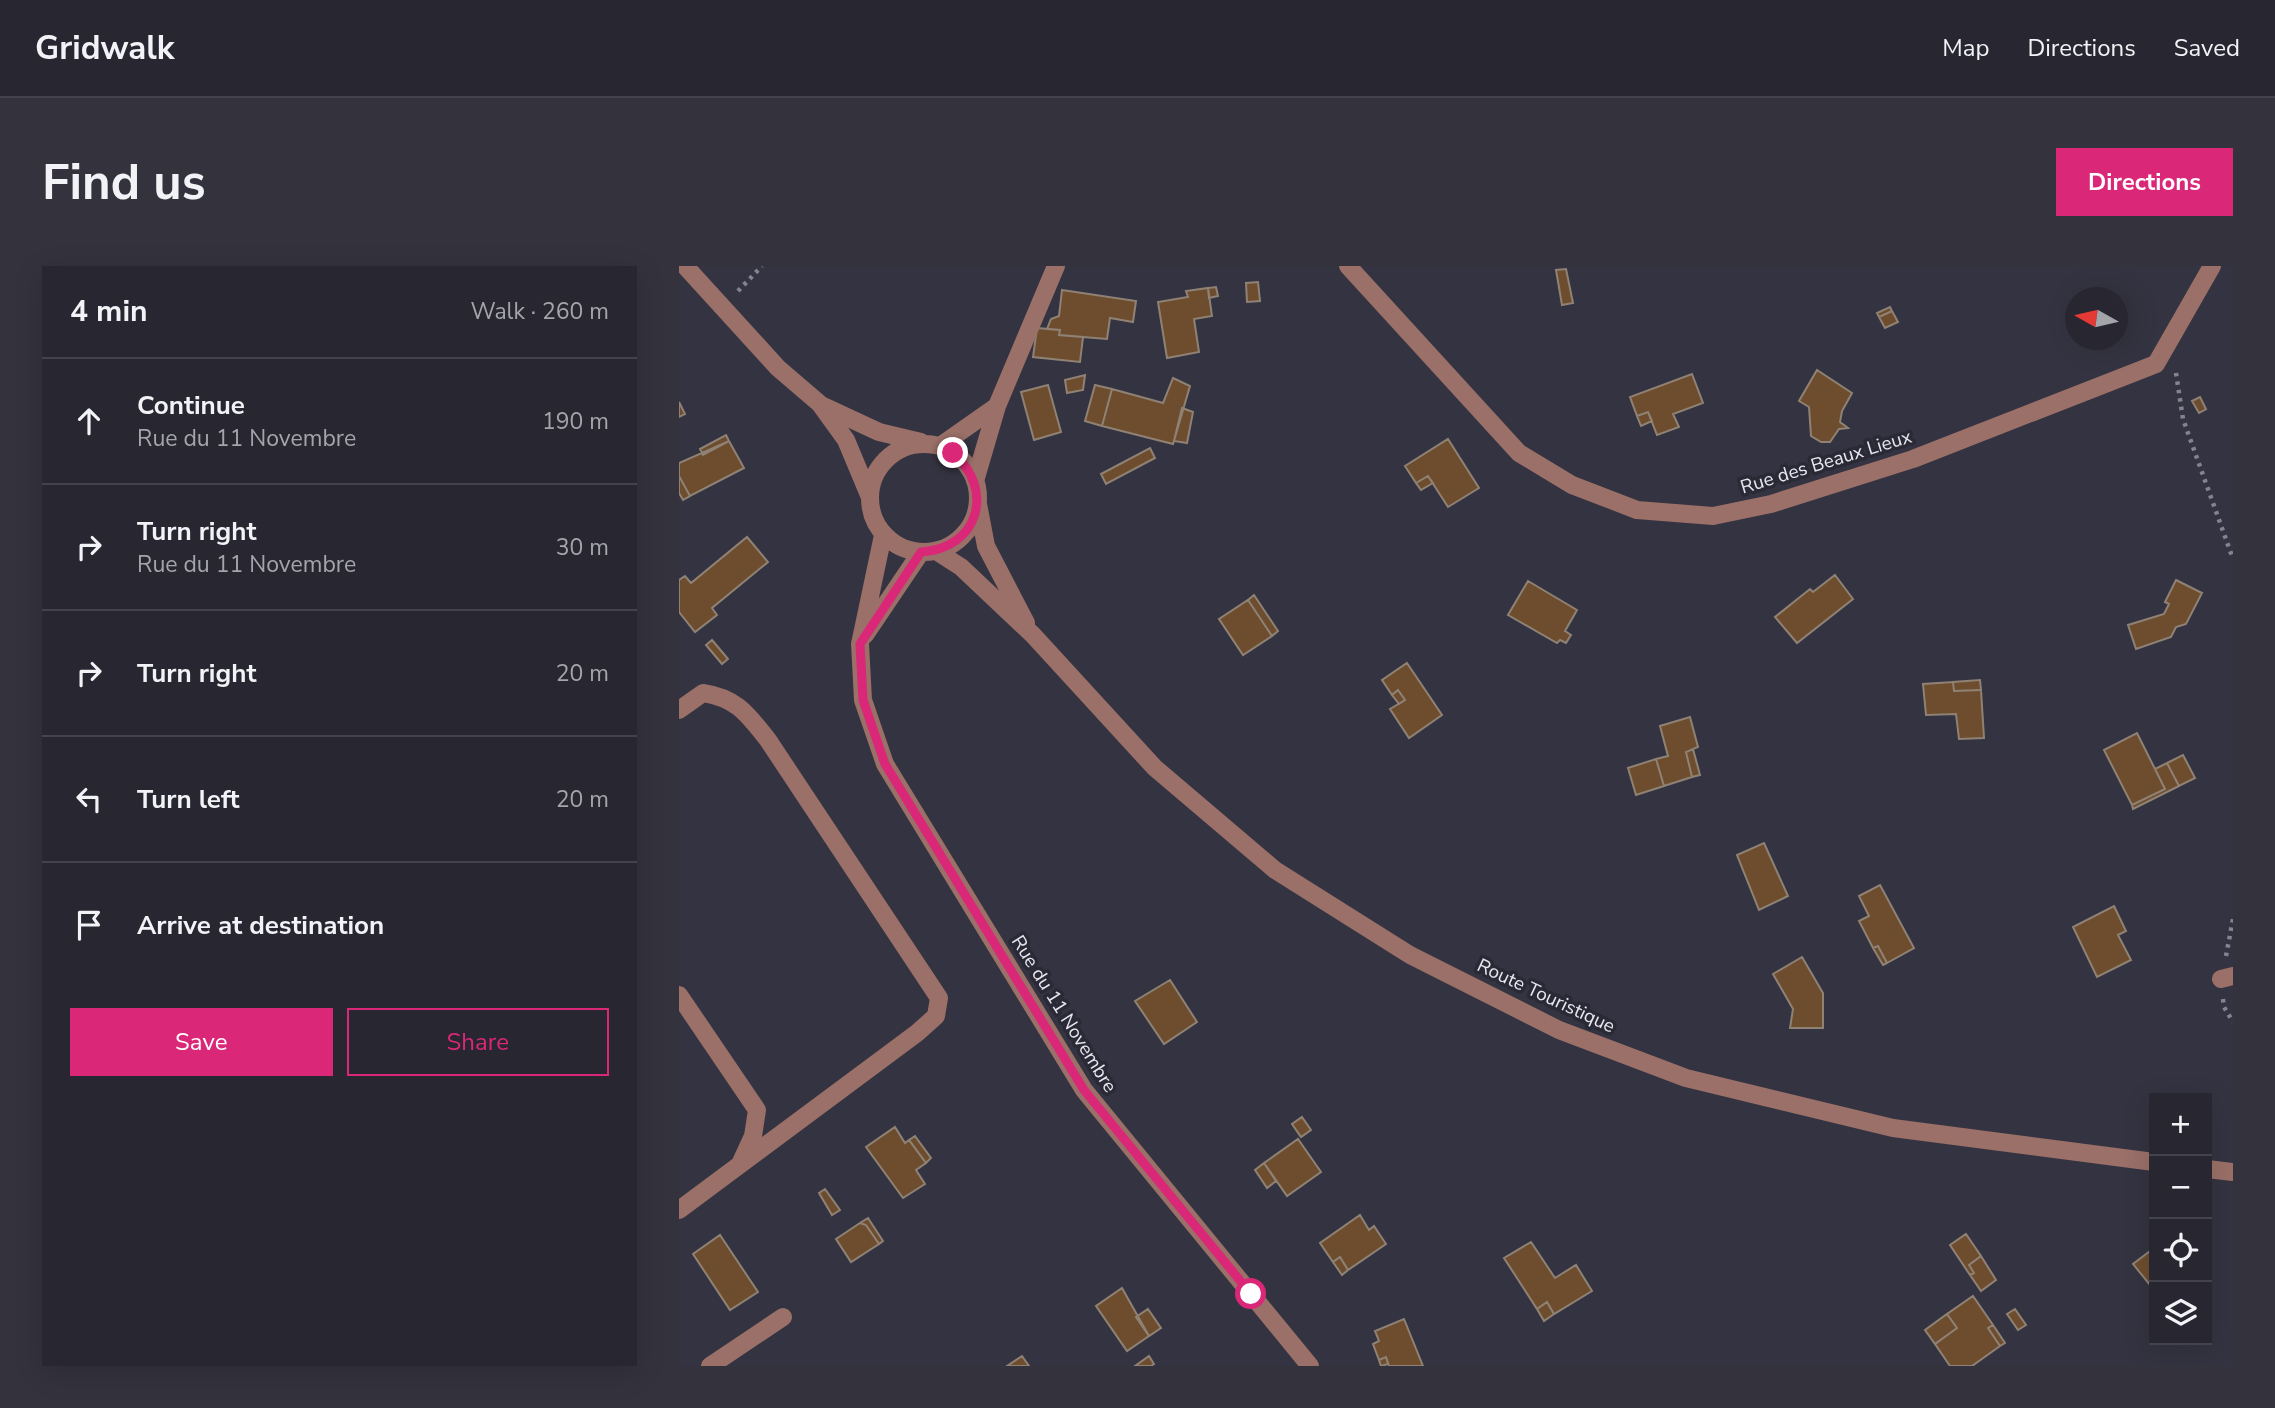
<!DOCTYPE html>
<meta charset="utf-8">
<style>
:root{--surface:#272631;--page:#33323d;--text:#f1f3f6;--muted:#a4a5ab;--line:#43434d;--accent:#db2777}
body{margin:0;font-family:"Nunito Sans",sans-serif;background:var(--page);color:var(--text)}
.controls{position:absolute;right:21px;bottom:21px;display:grid;overflow:hidden;border-radius:0px;box-shadow:0 7px 28px #0002}
.controls button{width:63px;height:63px;display:grid;place-items:center;padding:0;border:0;border-bottom:2px solid var(--line);background:var(--surface);color:var(--text);font:35px sans-serif}
.compass{position:absolute;left:1386px;top:21px;width:63px;height:63px;border-radius:50%;background:var(--surface);box-shadow:0 7px 28px #0002;rotate:278deg}
.stop{position:absolute;width:21px;height:21px;margin:-16px;border:5px solid #db2777;border-radius:50%;background:#fff}
.stop.end{background:#db2777;border-color:#fff;box-shadow:0 2px 7px #0008}
.list{margin:0;padding:0;list-style:none}
h2{display:flex;justify-content:space-between;align-items:center;height:91px;margin:0;padding:0 28px;font-size:30px}
h2 small{font-size:23px;font-weight:400;color:var(--muted)}
.list li{display:grid;grid-template-columns:46px 1fr auto;gap:21px;align-items:center;box-sizing:border-box;height:126px;padding:0 28px;border-top:2px solid var(--line)}
.list b{display:block;font-size:26px;white-space:nowrap}
.list p{margin:0;font-size:23px;white-space:nowrap;color:var(--muted)}
.list em{font-size:23px;font-style:normal;color:var(--muted)}
.actions{display:flex;gap:14px;padding:21px 28px}
.actions a{flex:1;padding:16px 0;border:2px solid var(--accent);border-radius:0px;text-align:center;font-size:24px;color:var(--accent)}
.actions .main{background:var(--accent);color:#fff}
.icon{flex:none;width:38px;height:38px;fill:none;stroke:currentColor;stroke-width:2;stroke-linecap:round;stroke-linejoin:round}
.map{position:relative;flex:none;width:1554px;height:1100px;overflow:hidden;border-radius:0px}
header{display:flex;align-items:center;gap:42px;box-sizing:border-box;height:98px;padding:0 35px;background:var(--surface);border-bottom:2px solid var(--line)}
header strong{font-size:33px}
nav{display:flex;gap:38px;margin-inline-start:auto;font-size:24px}
.intro{display:flex;align-items:center;justify-content:space-between;box-sizing:border-box;height:168px;padding:0 42px}
h1{margin:0;font-size:49px}
.button{padding:18px 32px;border-radius:0px;background:var(--accent);color:#fff;font-size:24px;font-weight:700}
main{display:flex;gap:42px;padding:0 42px}
aside{flex:1;background:var(--surface);border-radius:0px;box-shadow:0 7px 28px #0002}
.map>svg:first-child{display:block}
.building{fill:#6d4d2e;stroke:#8f8275;stroke-width:2}
.lines{fill:none;stroke-linecap:round;stroke-linejoin:round}
.path{stroke:#84838e;stroke-width:4.5;stroke-dasharray:3.5 5;stroke-linecap:butt}
.minor{stroke:#9a7068;stroke-width:18}
.route{stroke:#db2777;stroke-width:9}
.labels{text-anchor:middle;dominant-baseline:central;stroke-width:7;stroke-linejoin:round;paint-order:stroke}
.street-label{font-size:19px;fill:#e8e7f0;stroke:#2a2936}
</style>
<header>
<strong>Gridwalk</strong>
<nav><a>Map</a><a>Directions</a><a>Saved</a></nav>
</header>
<div class="intro"><h1>Find us</h1><a class="button">Directions</a></div>
<main>
<aside>
<h2>4 min<small>Walk · 260 m</small></h2>
<ul class="list">
<li><svg class="icon" aria-label="ahead" viewBox="0 0 24 24"><path d="M12 20V5M6 11l6-6 6 6"/></svg><div><b>Continue</b><p>Rue du 11 Novembre</p></div><em>190 m</em></li>
<li><svg class="icon" aria-label="right" viewBox="0 0 24 24"><path d="M7 20v-9h11M14 6l5 5-5 5"/></svg><div><b>Turn right</b><p>Rue du 11 Novembre</p></div><em>30 m</em></li>
<li><svg class="icon" aria-label="right" viewBox="0 0 24 24"><path d="M7 20v-9h11M14 6l5 5-5 5"/></svg><div><b>Turn right</b></div><em>20 m</em></li>
<li><svg class="icon" aria-label="left" viewBox="0 0 24 24"><path d="M17 20v-9H6M10 6l-5 5 5 5"/></svg><div><b>Turn left</b></div><em>20 m</em></li>
<li><svg class="icon" aria-label="arrive" viewBox="0 0 24 24"><path d="M6 21V4h12l-3 4 3 4H6"/></svg><div><b>Arrive at destination</b></div></li>
</ul>
<div class="actions"><a class="main">Save</a><a>Share</a></div>
</aside>
<div class="map">
<svg width="1554" height="1100" viewBox="0 0 1554 1100">
<rect width="100%" height="100%" fill="#343341"/>
<path class="building" d="M887,3L894,37L883,39L877,4Z
M579,16L581,35L568,36L567,17Z
M537,21L539,30L530,32L529,22Z
M529,22L533,50L515,53L520,86L488,92L479,36L509,31L507,25Z
M383,24L457,35L454,56L431,52L428,73L380,69L381,64L368,63L372,53L380,50Z
M1211,41L1213,45L1200,51L1198,47Z
M1213,45L1219,56L1206,62L1200,51Z
M358,62L381,64L380,69L404,71L401,96L354,91Z
M1138,104L1173,127L1163,145L1161,156L1169,162L1160,163L1151,176H1142L1132,170L1130,141L1120,135Z
M1013,108L1024,137L994,148L1000,161L978,169L969,146L958,150L951,131Z
M406,109L404,124L388,127L386,114Z
M494,112L511,120L494,178L423,160L433,123L484,137Z
M369,119L382,166L355,174L342,126Z
M416,119L433,123L423,160L406,155Z
M1521,131L1527,143L1520,147L1513,135Z
M0,136L6,148L0,151Z
M503,142L514,146L508,177L495,175Z
M969,146L973,155L962,160L958,150Z
M47,169L50,175L24,189L21,183Z
M769,173L800,222L769,241L749,210L737,217L726,200Z
M50,175L65,202L11,230L0,210V197Z
M471,182L476,192L427,218L422,208Z
M0,210L11,230L4,234L0,227Z
M749,210L754,217L742,224L737,217Z
M68,271L89,296L33,342L38,349L16,366L0,346V314L6,310L12,317Z
M1156,309L1174,333L1118,377L1096,351L1131,323L1134,326Z
M1497,314L1523,327L1507,358L1497,361L1492,371L1457,383L1449,359L1485,348L1490,338L1486,336Z
M849,315L898,344L886,365L892,369L887,377L881,374L878,377L829,349Z
M575,329L599,365L593,370L569,334Z
M569,334L593,370L564,389L540,353Z
M33,374L49,393L43,398L27,379Z
M728,397L763,449L730,472L711,443L726,434L719,424L713,429L703,414Z
M1301,414L1302,424L1275,425L1274,416Z
M1274,416L1275,425L1302,424L1305,472L1280,473L1277,448L1247,449L1244,418Z
M719,424L726,434L720,438L713,429Z
M1011,451L1019,481L1007,486L1013,511L985,520L977,493L989,490L981,460Z
M1458,467L1486,523L1453,539L1425,484Z
M1014,483L1021,509L1013,511L1007,486Z
M1504,489L1516,512L1500,520L1488,497Z
M977,493L985,520L957,529L949,502Z
M1488,497L1500,520L1454,543L1453,539L1486,523L1476,503Z
M1085,577L1109,630L1080,644L1058,589Z
M1201,619L1235,682L1208,697L1199,680L1194,682L1180,655L1190,650L1180,630Z
M1435,640L1447,665L1439,669L1452,694L1418,711L1394,661Z
M1199,680L1208,697L1204,699L1194,682Z
M1123,691L1144,727V762H1111L1114,743L1094,708Z
M491,714L518,756L485,778L456,735Z
M623,851L632,864L622,871L613,858Z
M216,861L226,877L230,874L247,897L237,904L246,918L224,932L187,881Z
M236,870L252,892L247,897L230,874Z
M619,873L642,906L608,930L585,897Z
M585,897L597,915L588,922L576,904Z
M146,923L161,944L153,949L140,927Z
M681,949L690,964L695,960L707,978L669,1004L661,991L654,996L641,977Z
M189,952L204,975L200,978L187,959L181,957Z
M181,957L187,959L200,978L172,996L157,973Z
M1287,968L1302,990L1290,999L1295,1007L1291,1009L1271,979Z
M41,969L79,1026L51,1044L14,988Z
M852,976L876,1012L897,999L913,1025L875,1048L868,1036L858,1043L825,992Z
M1475,982V1024L1454,998Z
M1302,990L1317,1014L1302,1025L1291,1009L1295,1007L1290,999Z
M661,991L669,1004L663,1009L654,996Z
M443,1022L470,1070L448,1085L417,1040Z
M1294,1030L1314,1059L1309,1062L1321,1080L1293,1100H1271L1256,1078L1278,1062L1268,1048Z
M868,1036L875,1048L865,1055L858,1043Z
M469,1043L482,1062L470,1070L457,1051Z
M1336,1043L1347,1059L1339,1064L1328,1048Z
M1268,1048L1278,1062L1256,1078L1246,1064Z
M725,1053L744,1100H710L707,1091L700,1094L694,1078L700,1075L696,1065Z
M1314,1059L1326,1077L1321,1080L1309,1062Z
M343,1090L350,1100H328Z
M470,1090L475,1098L472,1100H456Z
M707,1091L709,1098L702,1100L700,1094Z"/>
<g class="lines">
<path class="path" d="M59,25L83,0
M1497,107L1504,153L1554,293
M1547,690L1554,653
M1544,733L1545,741L1554,756"/>
<path class="minor" d="M6,0L99,102L141,138L167,174L190,229
M669,0L840,187L893,219L958,244L1034,250L1092,238L1234,193L1477,98L1533,0
M144,140L200,166L242,176
M191 232a54 54 0 1 1 108 0a54 54 0 1 1-108 0Z
M261,180L318,140
M296,215L318,140L377,0
M299,238L307,280L347,357
M204,269L181,378L184,434L206,498L405,824L631,1100
M257,285L282,301L354,369L476,502L596,604L731,689L880,764L1007,812L1214,862L1475,896
M186,369L242,286
M0,444L24,427C58,432 69,449 89,474L260,732L257,750L238,767L0,944
M1542,713L1554,710
M0,729L78,844L74,870L62,896
M1528,903L1554,906
M31,1100L104,1051"/>
</g>
<g class="lines">
<path class="route" d="M274,187C317,224 299,283 242,286L181,378L184,434L206,498L405,824L572,1028"/>
</g>
<g class="labels">
<g class="street-label">
<text transform="translate(1147 196) rotate(-17)">Rue des Beaux Lieux</text>
<text transform="translate(867 730) rotate(25)">Route Touristique</text>
<text transform="translate(385 748) rotate(58)">Rue du 11 Novembre</text>
</g>
</g>
</svg>
<div class="controls">
<button>+</button>
<button>−</button>
<button><svg class="icon" aria-label="locate" viewBox="0 0 24 24"><circle cx="12" cy="12" r="6"/><path d="M12 2v4M12 18v4M2 12h4M18 12h4"/></svg></button>
<button><svg class="icon" aria-label="layers" viewBox="0 0 24 24"><path d="M12 4l9 5-9 5-9-5zM3 14l9 5 9-5"/></svg></button>
</div>
<svg class="compass" viewBox="-18 -18 36 36"><path d="M0-13l5 13h-10z" fill="#e53935"/><path d="M0 13l5-13h-10z" fill="#a4a5ab"/></svg>
<div class="stop" style="left:572px;top:1028px"></div>
<div class="stop end" style="left:274px;top:187px"></div>
</div>
</main>
